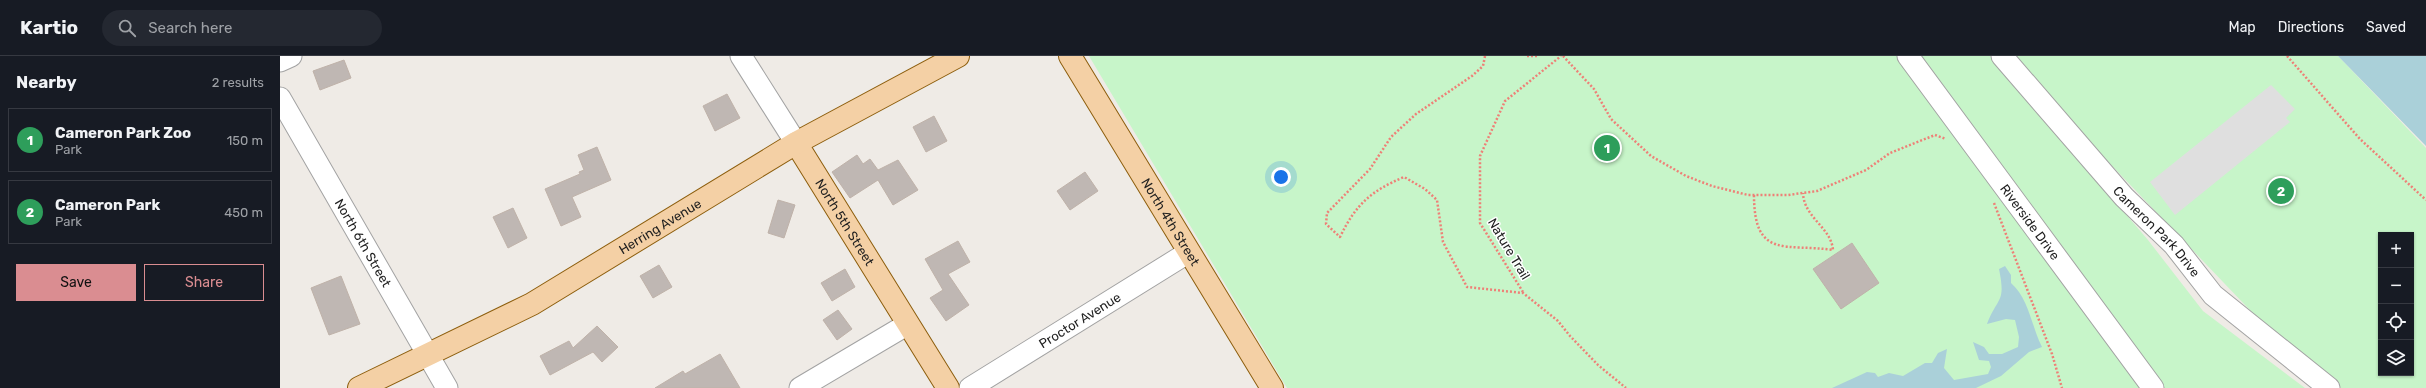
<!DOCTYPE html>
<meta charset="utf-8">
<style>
:root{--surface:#171b24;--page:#242831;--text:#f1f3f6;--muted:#9ea1a6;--line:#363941;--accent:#da8d91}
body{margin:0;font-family:Rubik,sans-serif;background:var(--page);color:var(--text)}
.controls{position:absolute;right:12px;bottom:12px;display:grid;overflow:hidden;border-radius:0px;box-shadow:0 1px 3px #0004}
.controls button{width:36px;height:36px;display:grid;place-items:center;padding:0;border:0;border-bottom:1px solid var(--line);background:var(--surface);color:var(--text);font:20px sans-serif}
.you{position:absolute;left:1001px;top:121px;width:14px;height:14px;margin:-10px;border:3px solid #fff;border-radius:50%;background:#1a73e8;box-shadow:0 0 0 6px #1a73e833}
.badge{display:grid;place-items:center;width:26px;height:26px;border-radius:50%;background:var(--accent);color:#fff;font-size:13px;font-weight:700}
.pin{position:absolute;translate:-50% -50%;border:2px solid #fff;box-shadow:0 1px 4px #0006}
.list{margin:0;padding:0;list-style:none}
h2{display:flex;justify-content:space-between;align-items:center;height:52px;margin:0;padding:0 16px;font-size:17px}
h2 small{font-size:13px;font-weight:400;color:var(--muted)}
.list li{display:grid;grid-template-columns:26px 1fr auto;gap:12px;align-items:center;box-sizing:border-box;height:64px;margin:0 8px 8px;padding:0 8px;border:1px solid var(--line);border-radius:0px}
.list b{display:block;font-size:15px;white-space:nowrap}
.list p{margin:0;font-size:13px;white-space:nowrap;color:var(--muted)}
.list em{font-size:13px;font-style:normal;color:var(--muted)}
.actions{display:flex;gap:8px;padding:12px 16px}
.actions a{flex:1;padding:9px 0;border:1px solid var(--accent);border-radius:0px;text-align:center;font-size:14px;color:var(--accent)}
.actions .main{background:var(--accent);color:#111}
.icon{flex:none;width:22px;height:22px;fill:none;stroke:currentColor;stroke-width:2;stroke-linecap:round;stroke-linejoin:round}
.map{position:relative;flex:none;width:2146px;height:332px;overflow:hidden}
header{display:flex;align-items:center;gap:24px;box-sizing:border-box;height:56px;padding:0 20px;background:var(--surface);border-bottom:1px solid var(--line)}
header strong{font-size:19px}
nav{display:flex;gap:22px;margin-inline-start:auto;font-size:14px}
.search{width:280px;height:36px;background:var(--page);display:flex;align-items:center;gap:10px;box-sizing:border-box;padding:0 14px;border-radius:22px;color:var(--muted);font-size:15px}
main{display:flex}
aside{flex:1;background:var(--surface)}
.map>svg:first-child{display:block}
.park{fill:#c7f5c9;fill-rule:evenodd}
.parking{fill:#dfdfdf}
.water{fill:#aad0d9}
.building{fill:#bfb7b3;stroke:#bfb2a9}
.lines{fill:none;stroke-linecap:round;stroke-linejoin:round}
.minor-casing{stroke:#a3a3a3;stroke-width:23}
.major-casing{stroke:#8d5e0d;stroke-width:24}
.path{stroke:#ee8077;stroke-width:2.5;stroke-dasharray:2 2;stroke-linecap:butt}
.minor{stroke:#fff;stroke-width:21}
.major{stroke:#f4d0a5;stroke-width:22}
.labels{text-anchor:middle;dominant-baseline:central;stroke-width:3;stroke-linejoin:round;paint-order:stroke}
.street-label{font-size:13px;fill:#1f1f1f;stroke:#fff}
</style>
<header>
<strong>Kartio</strong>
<div class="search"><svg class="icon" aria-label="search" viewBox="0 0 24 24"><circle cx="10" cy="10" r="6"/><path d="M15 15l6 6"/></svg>Search here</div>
<nav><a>Map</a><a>Directions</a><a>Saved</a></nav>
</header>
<main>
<aside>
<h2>Nearby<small>2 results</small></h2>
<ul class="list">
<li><span class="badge" style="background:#2e9e5b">1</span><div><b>Cameron Park Zoo</b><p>Park</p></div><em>150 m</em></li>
<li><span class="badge" style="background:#2e9e5b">2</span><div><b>Cameron Park</b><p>Park</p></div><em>450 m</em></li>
</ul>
<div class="actions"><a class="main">Save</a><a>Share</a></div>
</aside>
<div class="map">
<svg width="2146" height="332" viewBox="0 0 2146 332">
<rect width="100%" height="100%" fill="#efebe6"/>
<path class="park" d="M809,0H1710L1868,184L1923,255L2025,332H1007Z
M1727,0H2058L2146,92V332H2061L2031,318ZM2101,179H2131V317H2101Z"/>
<path class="parking" d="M1991,29L2015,53L2006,62L2010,66L1895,159L1870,126Z"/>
<path class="water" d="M2058,0H2146V90Z
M1725,210L1731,219V227C1749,243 1751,269 1762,291L1749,296L1721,320L1696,332H1552L1587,316L1595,317L1598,321L1609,317L1623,320L1645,307H1652L1658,297L1667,293L1664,312L1674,324L1708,318L1711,311L1709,305L1699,304L1693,286L1704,291L1709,298H1722L1738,291L1739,281L1735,264L1726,263L1707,268C1718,240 1726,247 1719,213Z"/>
<path class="building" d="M64,4L71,22L40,34L33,15Z
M447,38L460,62L435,75L423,50Z
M654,60L667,85L646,96L633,71Z
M317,91L331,124L292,141L301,161L281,170L265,133L300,118L299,116L304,114L298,99Z
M577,99L583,108L590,103L598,114L618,104L638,134L613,149L598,124L570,142L552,116Z
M805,116L818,135L790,154L777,135Z
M498,144L515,149L504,182L488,177Z
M233,152L247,182L228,192L213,161Z
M678,185L690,206L668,218L689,249L666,265L650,242L663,234L645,203Z
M1572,187L1599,227L1561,253L1533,213Z
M379,209L392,231L373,242L360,220Z
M565,213L575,231L552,245L541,227Z
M61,220L80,268L49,279L31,232Z
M558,254L572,273L557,284L543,264Z
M317,270L338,291L322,306L313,296L270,319L260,300L289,285L293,292Z
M440,298L460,332H375L403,315L405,318Z"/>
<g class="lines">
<defs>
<g id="minor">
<path d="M461,0L516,87"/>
<path id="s1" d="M1628,0L1873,332"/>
<path id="s2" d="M1722,0L1844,141L1894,189L1933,239L2049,332"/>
<path d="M0,5L11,0"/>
<path id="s3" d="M0,42L167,332"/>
<path d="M520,332L628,268"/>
<path id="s4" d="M690,332L909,196"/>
</g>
<g id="major">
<path id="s5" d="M790,0L992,332"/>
<path id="s6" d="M516,87L668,332"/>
<path id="s7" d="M79,332L252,248L516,87L678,0"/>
</g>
</defs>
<use href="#minor" class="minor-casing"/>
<use href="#major" class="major-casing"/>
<path class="path" d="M1205,0L1203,10L1192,20L1136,58L1111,81L1090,113L1047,157L1046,168L1060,181C1076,148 1091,135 1124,121L1145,133L1157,144L1163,186L1187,231L1243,237L1278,265L1290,280L1318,309L1346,332
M1247,0H1258
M1283,0L1314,33L1331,63L1371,100L1406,120L1432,130L1468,139H1508L1537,135L1586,114L1610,97L1655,79L1666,83
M2007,0L2080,83L2146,144
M1474,139C1474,204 1506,187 1553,194C1551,171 1524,162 1523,137
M1714,147L1772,298L1782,332
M1243,236L1200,167V100L1225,45L1281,0"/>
<use href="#minor" class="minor"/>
<use href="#major" class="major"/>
</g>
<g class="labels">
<g class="street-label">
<text stroke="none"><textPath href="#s6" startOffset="93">North 5th Street</textPath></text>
<text stroke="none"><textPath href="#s5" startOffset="194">North 4th Street</textPath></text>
<text stroke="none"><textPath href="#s1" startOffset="206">Riverside Drive</textPath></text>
<text stroke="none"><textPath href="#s7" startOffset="342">Herring Avenue</textPath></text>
<text stroke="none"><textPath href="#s2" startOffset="234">Cameron Park Drive</textPath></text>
<text stroke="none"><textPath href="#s3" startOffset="167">North 6th Street</textPath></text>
<text transform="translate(1229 193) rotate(59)">Nature Trail</text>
<text stroke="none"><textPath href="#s4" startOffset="129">Proctor Avenue</textPath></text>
</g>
</g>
</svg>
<div class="controls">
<button>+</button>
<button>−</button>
<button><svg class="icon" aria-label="locate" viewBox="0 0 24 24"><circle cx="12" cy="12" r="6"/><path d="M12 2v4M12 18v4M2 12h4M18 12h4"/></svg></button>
<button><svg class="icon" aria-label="layers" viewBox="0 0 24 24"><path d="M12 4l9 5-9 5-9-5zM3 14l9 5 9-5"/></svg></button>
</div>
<div class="you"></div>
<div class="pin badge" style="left:1327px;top:92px;background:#2e9e5b">1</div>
<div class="pin badge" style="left:2001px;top:135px;background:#2e9e5b">2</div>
</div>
</main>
